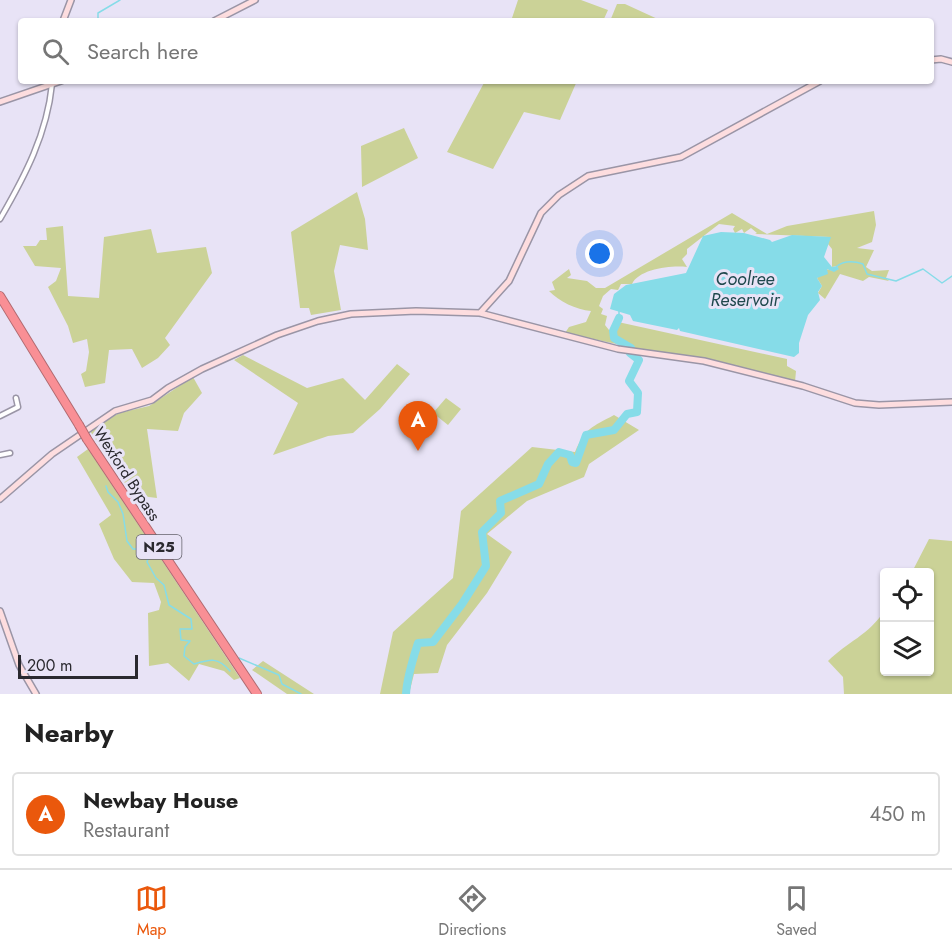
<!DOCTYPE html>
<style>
:root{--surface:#fff;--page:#f2f2f2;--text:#222;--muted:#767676;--line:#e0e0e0;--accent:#ea580c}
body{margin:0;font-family:Jost,sans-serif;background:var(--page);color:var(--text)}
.controls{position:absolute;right:18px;bottom:18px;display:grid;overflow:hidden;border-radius:6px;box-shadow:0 2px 4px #0004}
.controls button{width:54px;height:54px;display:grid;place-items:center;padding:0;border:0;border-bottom:2px solid var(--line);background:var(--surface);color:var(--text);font:30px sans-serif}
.scale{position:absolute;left:18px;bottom:15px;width:120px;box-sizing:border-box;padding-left:6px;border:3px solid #2a292f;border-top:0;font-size:16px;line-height:21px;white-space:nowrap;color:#2a292f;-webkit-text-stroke:4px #e8e3f6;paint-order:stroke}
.you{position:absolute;left:600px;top:254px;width:21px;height:21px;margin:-15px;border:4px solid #fff;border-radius:50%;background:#1a73e8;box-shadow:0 0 0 9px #1a73e833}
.badge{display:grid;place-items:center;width:39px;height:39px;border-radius:50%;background:var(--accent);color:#fff;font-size:20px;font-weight:700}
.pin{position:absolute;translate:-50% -50px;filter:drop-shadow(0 2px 3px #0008)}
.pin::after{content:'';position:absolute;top:32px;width:21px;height:18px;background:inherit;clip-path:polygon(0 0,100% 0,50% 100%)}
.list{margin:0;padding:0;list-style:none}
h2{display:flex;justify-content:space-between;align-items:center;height:78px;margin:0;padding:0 24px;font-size:26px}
h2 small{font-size:20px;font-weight:400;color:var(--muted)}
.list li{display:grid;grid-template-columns:39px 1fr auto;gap:18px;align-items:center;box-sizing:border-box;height:84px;margin:0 12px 12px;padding:0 12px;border:2px solid var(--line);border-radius:6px}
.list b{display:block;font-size:22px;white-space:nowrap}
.list p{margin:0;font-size:20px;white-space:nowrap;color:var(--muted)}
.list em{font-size:20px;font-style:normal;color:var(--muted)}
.icon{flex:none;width:33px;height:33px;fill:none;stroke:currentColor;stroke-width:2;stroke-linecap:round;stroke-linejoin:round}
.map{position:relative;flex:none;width:952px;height:694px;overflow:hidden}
.search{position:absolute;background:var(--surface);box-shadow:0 2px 4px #0004;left:18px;right:18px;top:18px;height:66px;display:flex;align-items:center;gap:15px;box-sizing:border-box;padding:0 21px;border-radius:6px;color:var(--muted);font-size:22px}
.sheet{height:174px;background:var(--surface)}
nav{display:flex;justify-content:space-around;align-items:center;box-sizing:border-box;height:84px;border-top:2px solid var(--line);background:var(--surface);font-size:16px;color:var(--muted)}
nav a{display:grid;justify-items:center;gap:3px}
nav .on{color:var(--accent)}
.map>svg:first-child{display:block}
.green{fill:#cbd297}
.water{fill:#86dce8}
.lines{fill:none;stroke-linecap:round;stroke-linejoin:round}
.stream{stroke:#86dce8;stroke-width:1.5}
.river{stroke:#86dce8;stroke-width:8}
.street-casing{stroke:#9a95a6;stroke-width:7}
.secondary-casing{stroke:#9a95a6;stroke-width:8}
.highway-casing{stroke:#b16b71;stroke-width:10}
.street{stroke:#fff;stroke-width:4}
.secondary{stroke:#fddddf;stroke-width:5}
.highway{stroke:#f98f95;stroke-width:8}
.highway-bridge-casing{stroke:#b16b71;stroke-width:10;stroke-linecap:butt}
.highway-bridge{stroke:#f98f95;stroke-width:8}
.labels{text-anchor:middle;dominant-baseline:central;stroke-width:6;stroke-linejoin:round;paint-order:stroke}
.shield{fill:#e8e3f6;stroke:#63616b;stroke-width:1.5}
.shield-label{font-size:15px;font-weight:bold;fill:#2a292f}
.street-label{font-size:16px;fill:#2a292f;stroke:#e8e3f6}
.water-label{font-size:18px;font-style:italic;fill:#1f484d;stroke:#e8e3f6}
</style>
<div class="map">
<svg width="952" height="694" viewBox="0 0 952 694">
<rect width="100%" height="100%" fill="#e8e3f6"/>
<path class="green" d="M518,0H581L608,10L603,21H511Z
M617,4H625L662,21H610Z
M485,81H577L560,120L524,112L493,169L447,152Z
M404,128L418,158L362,187L361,146Z
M357,192L365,219L368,250L340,245L334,271L341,310L311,315L309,308H300L291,232Z
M874,211L876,225L872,242L857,248L874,250L866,267L872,271L889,270L886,278L889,281L869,277L863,281L840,274L825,299L818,293L822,286L817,278L826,269L834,271L838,269L837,266L832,267V249L828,244L830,237L755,234L757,233L751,228L744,233L742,229L735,233L733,229L735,226L719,224L687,249V254L682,259L687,267C671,265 639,269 632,284H621L618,290L611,289L603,296L599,306L603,309L601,314L607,316L605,325L609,330L613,331L618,322L787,359V366L796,371L795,382L565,333L569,327L586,322L591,311C576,310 559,301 549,291L555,290L552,282L569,269L571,275L567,278L587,281L596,288H605L732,213L767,234L787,226Z
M63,226L68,296L99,298L104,237L151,229L157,253L206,247L212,273L165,338L170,345L158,358L142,368L132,349L109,350L105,383L85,387L81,374L86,371L89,352L87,339L73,343L68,326L48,287L56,281L61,268L35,266L23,246H36L40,240H47L46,228Z
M243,355L307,388L343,378L365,400L397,364L410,374L380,409L353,433L328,436L273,455L298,403L234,360Z
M193,377L202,393L184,413L178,431L147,429L157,498L133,495L90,431L119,413L149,406Z
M446,398L461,409L448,425L433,413Z
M614,415L639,430L589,464L584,477L527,501L487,534L512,552L487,593L447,645L438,673L414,674L409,694H380L393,632L453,578L461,511L532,447L575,452C585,428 592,427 614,415Z
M88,449L240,678L234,680L224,671L199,664L189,681L168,663L149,666L148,613L159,610L161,602L154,583L132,582L114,559L99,524L111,515L77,457Z
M929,539L952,541V694H844L843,677L828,661C846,643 870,634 884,611V672H930V572H912Z
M263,661L314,694H287L252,670Z"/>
<path class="water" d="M721,232L744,233L770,240L772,242L792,235L831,237L824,257L832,267L837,266L839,269L834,272L827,269L828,274L817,278L822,286L818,292L820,300L808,315L799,343V353L794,357L680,331L679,328L677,330L633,321L630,315L610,309L614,294L626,285L686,273L703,236Z"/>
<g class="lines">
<path class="stream" d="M98,21V13L120,0
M837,266C844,261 854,261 863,264L867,274L896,281L923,269L942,283L952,276
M619,318V311
M106,486L108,492L118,502L123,514L127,541L133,549H147L149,555L147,562L156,578L164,585L169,605L191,619L192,629H180L181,640L190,641L185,647L184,656L194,664C211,659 218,657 230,671
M239,658L279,675L282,684L301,694"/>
<path class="river" d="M619,318L613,331L614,338L631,348
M406,694C407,677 413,659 418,643L433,642L462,604L486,566L482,532L501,513L500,501L539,484L548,464L559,452L570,455L572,462L576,463L586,435L614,430L627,414L637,412L638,393L629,381L639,360L630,353"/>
<defs>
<path id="street" d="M0,219C25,176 47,134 52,84
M0,416L18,407L16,398
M0,455L10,453"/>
<path id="secondary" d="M63,21L71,0
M214,21L255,0
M931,60L941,59L952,62
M0,102L61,81
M480,313L509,281L541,213L559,195L588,176L681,157L820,81
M0,499L52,454L115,411L152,400L168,388L202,369L277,335L318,321L351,314L416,311L480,313L618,349L704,361L803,386L855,403L879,405L952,402
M0,611L19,665L36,694"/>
<path id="highway" d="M0,296L79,425
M87,439L257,694"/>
</defs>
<use href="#street" class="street-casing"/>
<use href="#secondary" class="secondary-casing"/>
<use href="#highway" class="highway-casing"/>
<use href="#street" class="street"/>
<use href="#secondary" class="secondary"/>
<use href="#highway" class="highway"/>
<defs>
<path id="highway-bridge" d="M79,425L87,439"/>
</defs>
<use href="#highway-bridge" class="highway-bridge-casing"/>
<use href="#highway-bridge" class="highway-bridge"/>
</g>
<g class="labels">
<rect class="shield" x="136.5" y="535" width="45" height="24" rx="4.5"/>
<g class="shield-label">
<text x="159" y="547">N25</text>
</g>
<g class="street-label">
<text transform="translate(127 474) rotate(57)">Wexford Bypass</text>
</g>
<g class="water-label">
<text x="745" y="279">Coolree<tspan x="745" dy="21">Reservoir</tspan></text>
</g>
</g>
</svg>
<div class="controls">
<button><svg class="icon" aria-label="locate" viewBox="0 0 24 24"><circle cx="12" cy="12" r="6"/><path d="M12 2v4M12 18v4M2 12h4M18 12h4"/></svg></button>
<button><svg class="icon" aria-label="layers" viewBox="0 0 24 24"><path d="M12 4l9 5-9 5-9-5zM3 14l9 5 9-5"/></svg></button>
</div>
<div class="scale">200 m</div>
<div class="you"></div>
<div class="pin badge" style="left:418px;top:451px">A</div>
<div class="search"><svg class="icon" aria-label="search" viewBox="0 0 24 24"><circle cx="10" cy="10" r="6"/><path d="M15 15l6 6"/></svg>Search here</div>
</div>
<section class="sheet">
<h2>Nearby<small></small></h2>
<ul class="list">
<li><span class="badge">A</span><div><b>Newbay House</b><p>Restaurant</p></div><em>450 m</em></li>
</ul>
</section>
<nav>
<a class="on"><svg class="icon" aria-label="map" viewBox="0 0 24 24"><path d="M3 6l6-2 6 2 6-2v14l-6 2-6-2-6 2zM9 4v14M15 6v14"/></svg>Map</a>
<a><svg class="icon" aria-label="directions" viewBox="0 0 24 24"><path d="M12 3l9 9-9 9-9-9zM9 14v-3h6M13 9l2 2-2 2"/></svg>Directions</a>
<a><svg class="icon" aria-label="saved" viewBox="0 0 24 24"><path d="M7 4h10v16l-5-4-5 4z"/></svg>Saved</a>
</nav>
